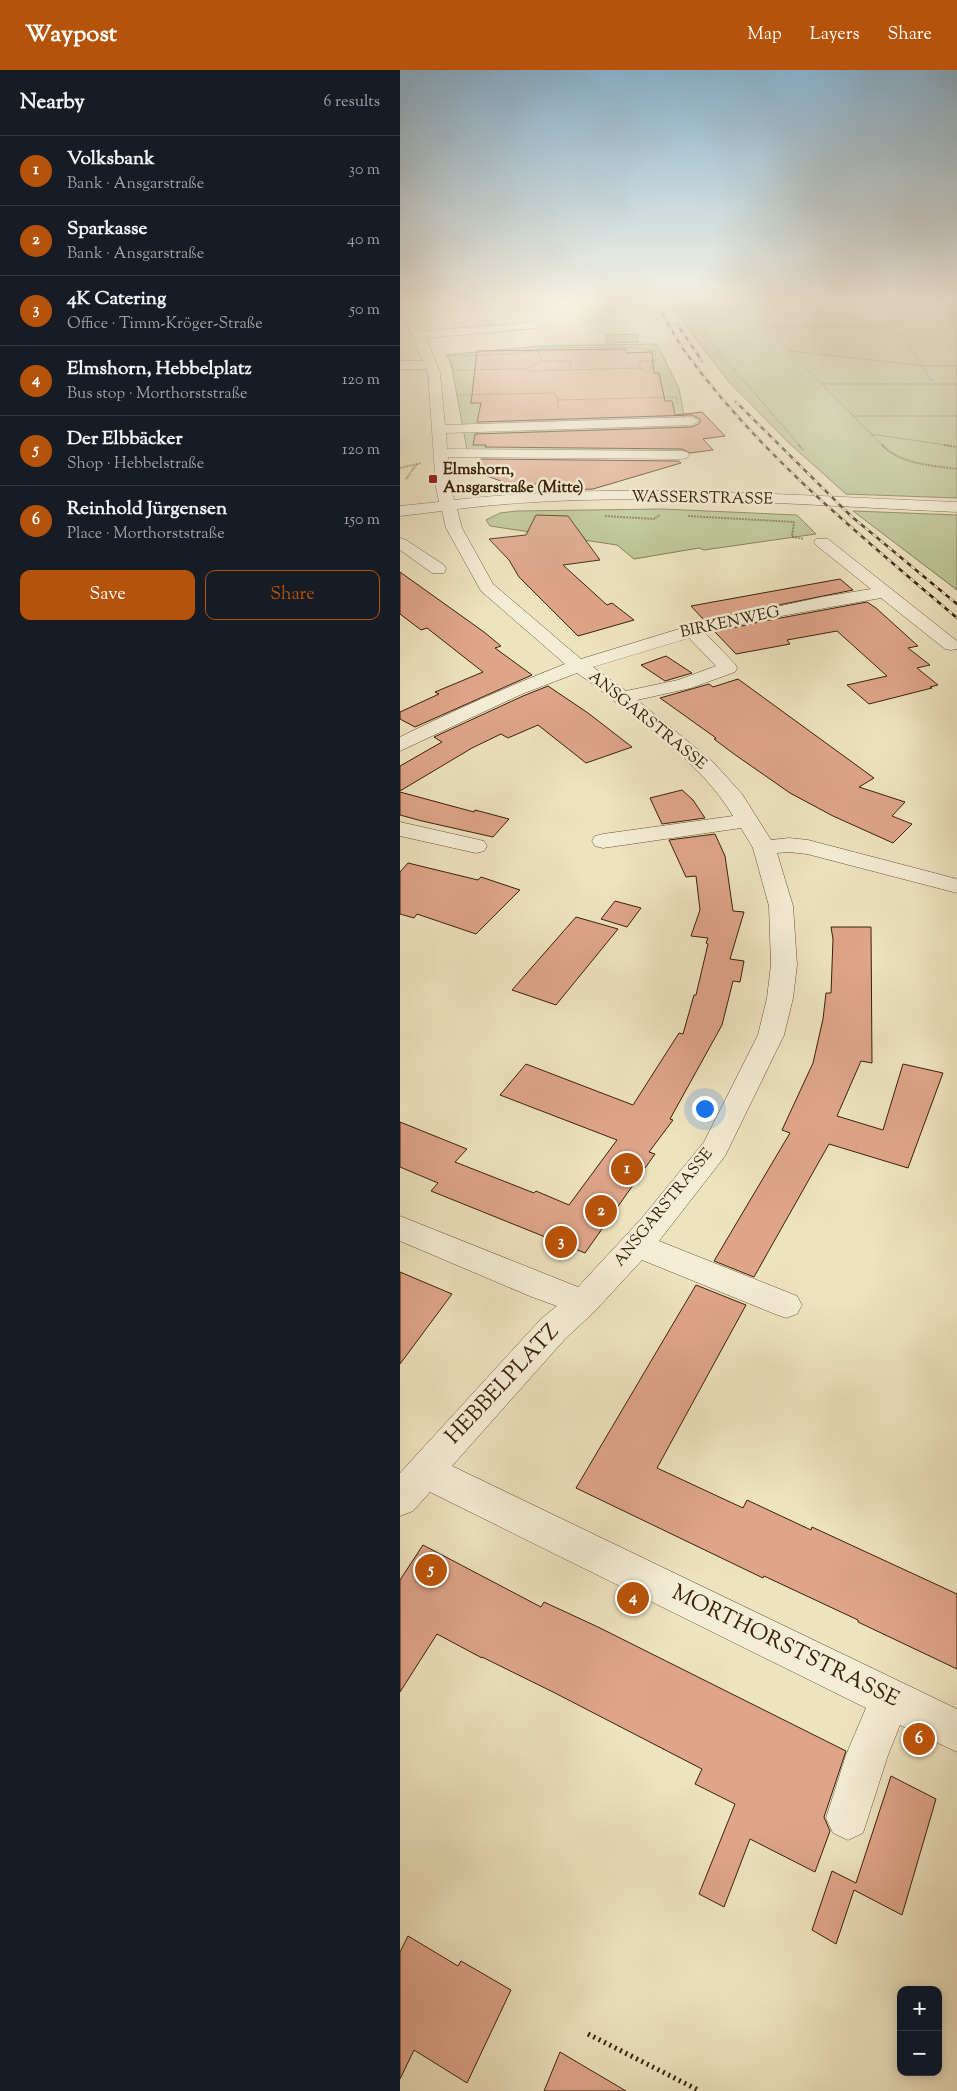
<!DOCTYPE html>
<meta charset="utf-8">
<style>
:root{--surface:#171b24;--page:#20242c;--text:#f1f3f6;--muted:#9ea1a6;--line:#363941;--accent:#b45309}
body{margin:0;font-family:"Sorts Mill Goudy",serif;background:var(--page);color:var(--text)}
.controls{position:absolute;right:15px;bottom:15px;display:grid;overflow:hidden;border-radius:10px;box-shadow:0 2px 12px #0003}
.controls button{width:45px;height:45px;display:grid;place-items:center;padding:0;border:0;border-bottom:1px solid var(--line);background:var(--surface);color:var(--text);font:25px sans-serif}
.you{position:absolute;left:304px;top:1038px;width:18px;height:18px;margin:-12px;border:4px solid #fff;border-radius:50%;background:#1a73e8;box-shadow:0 0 0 8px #1a73e833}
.badge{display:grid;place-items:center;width:32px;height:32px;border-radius:50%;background:var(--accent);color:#fff;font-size:16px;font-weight:700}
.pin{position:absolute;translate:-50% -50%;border:2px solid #fff;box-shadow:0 1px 5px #0006}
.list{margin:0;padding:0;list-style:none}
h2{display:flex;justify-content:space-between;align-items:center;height:65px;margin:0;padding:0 20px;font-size:21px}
h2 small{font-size:16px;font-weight:400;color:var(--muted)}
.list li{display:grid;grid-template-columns:32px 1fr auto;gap:15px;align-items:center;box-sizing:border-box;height:70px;padding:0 20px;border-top:1px solid var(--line)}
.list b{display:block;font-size:19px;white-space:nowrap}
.list p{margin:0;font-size:16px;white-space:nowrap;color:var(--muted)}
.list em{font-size:16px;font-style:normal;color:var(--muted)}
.actions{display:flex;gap:10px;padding:15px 20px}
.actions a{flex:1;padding:11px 0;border:1px solid var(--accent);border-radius:10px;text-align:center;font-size:18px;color:var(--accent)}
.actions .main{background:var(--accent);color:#fff}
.map{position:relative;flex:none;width:557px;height:2021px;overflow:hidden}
header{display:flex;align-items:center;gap:30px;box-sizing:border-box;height:70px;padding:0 25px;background:var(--accent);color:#fff}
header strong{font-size:24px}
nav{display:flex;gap:28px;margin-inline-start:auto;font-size:18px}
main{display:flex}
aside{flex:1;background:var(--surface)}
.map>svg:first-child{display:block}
.green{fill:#b8c492;stroke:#78724c}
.building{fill:#dfa589;stroke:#392007}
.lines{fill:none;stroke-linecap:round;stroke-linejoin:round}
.minor-casing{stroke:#665135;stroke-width:1}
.path-far2{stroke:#392007;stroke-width:1;stroke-dasharray:0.5 1;stroke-linecap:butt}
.path-far1{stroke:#392007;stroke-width:2;stroke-dasharray:0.5 1;stroke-linecap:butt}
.path{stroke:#392007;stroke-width:5;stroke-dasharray:2 4;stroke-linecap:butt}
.minor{fill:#f4edd5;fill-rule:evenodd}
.rail-casing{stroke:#392007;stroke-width:2.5}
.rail{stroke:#f4edd5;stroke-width:2;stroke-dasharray:5;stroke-linecap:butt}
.poi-dot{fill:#8f2418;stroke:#f4edd5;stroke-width:2}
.labels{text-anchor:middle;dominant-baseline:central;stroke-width:5;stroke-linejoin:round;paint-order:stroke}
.far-poi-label{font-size:16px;font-weight:bold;fill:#392007;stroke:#f4edd5;text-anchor:start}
.far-street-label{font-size:16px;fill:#392007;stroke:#f4edd5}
.near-street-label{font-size:22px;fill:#392007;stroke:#f4edd5}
</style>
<header>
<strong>Waypost</strong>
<nav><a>Map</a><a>Layers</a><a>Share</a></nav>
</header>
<main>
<aside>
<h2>Nearby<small>6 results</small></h2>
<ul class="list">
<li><span class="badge">1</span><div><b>Volksbank</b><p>Bank · Ansgarstraße</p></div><em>30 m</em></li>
<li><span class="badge">2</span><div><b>Sparkasse</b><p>Bank · Ansgarstraße</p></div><em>40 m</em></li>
<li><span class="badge">3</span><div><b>4K Catering</b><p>Office · Timm-Kröger-Straße</p></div><em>50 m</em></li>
<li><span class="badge">4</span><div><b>Elmshorn, Hebbelplatz</b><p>Bus stop · Morthorststraße</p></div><em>120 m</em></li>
<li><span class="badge">5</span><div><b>Der Elbbäcker</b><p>Shop · Hebbelstraße</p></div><em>120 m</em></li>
<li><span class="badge">6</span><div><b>Reinhold Jürgensen</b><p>Place · Morthorststraße</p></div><em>150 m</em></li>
</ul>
<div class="actions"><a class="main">Save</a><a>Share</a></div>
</aside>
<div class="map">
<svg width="557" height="2021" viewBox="0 0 557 2021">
<rect width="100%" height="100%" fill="#eee3bf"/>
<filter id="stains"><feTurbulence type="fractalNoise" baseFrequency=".004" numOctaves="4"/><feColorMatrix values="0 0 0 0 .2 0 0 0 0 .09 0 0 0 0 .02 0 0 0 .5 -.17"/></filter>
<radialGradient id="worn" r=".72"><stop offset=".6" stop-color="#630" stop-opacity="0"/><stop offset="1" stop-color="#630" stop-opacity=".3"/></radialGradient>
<path class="green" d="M270,230H557V428L446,424L389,373L329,312L281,249Z
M238,264V272L206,273V265Z
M257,274L279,319L291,382L67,380L51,293L46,285L139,276Z
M262,439L397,445L416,464L304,480L299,478L234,489L217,475L90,456L86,450L100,443L117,441Z
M453,441L557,445V520Z"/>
<path class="building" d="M226,279V283L252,282L254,303H259L265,331H272L275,345L302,342L325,366L303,369L313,380L290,383L282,379L85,377L86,375H73L75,364L292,357L300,353V349L292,345L77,352L81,333H71L77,281Z
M81,389L279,391L281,393L193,419L149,421L153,414H109L76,402Z
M136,445L168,446L200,490L163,495L207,535L212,533L234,550L178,566L119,507L109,490L89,469L126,465Z
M0,502L84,562L101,576L95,578L132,605L15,657L0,649V642L39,624L35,622L83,602L27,558L21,560L0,544Z
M440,509L453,520L304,550L291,536Z
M467,532L476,538L518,576L508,578L530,595L517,598L538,615L530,617L532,618L469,634L447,615L487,606L437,561L387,570L390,574L336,584L315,562L359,552Z
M266,586L292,603L265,611L241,595Z
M338,609L474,708L459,717L505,732L492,746L512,754L493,773L433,746L390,723L334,684L314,669L316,668L260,628L309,614L313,617Z
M148,616L188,643L232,677L186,693L138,655L108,668L101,664L72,678L0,721V696L42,672L34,667L123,626Z
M282,720L293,730L305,748L262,754L250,728Z
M0,722L74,742L75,740L109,749L93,767L22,751L0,745Z
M315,764L325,786L333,841L344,842L330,889L344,891L340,912L333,911L322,955L270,1049L273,1050L249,1082L255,1084L185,1183L31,1121L38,1113L0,1097V1052L67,1079L55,1092L134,1123L136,1121L169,1135L217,1070L100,1025L126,994L233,1035L279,963L283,964L294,925H296L308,874L306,873L308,868L291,866L300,840L296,806L286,807L269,770Z
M8,793L78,810L81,807L120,820L76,864L17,844L14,848L0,844V802Z
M215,831L241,838L227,857L201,849Z
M176,847L218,859L156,935L112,920Z
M431,857H471L472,993L461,991L437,1046L483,1060L503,994L543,1003L508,1098L429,1074L354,1207L314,1191L390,1063L382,1060L413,993L423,949L426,923H431L433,869Z
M0,1202L52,1224L0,1294Z
M296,1215L346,1235L257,1398L343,1438L347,1430L411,1460L412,1457L557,1524V1599L458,1552V1550L364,1506L363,1508L176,1418Z
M23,1475L141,1537L144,1532L198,1557L446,1681L424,1747L430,1761L415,1802L350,1769L324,1837L299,1824L335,1734L295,1714L302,1699L155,1623L82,1587V1588L37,1564L0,1622V1510Z
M491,1706L536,1729L502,1845L454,1820L436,1874L412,1860L432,1801L456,1813Z
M8,1866L58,1896L61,1891L111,1920L67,2013L14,1980L0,2009V1882Z
M160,1982L226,2021H144Z"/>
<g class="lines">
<defs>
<path id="minor" d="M0,230H7L23,261L137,252L143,255L137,258L26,268L40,303L45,355L292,347L299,351L292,355L46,363L47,379L282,381L287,382L289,385L287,388L282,389L48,387L50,417L54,430C220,411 390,426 557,432V442C393,435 220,419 57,439L62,458L93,514L181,589L292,555L422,527L471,519L416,475L414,472L416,469H428L557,571V579L551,580L545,579L481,528L359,550L305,563L335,594L337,598L335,602L291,618L237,630L312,691L342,724L371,770L389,768L408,770L557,809V823L407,784L389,782L377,783L393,836L397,895L393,928L384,965L325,1086L259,1171L397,1226L402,1235L397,1244L386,1248L375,1244L242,1190L195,1241L165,1269L52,1396L557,1639V1682L500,1655L488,1685L463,1763L448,1770L433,1763L426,1748L446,1685L466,1638L30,1422L13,1441L0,1446V1403L141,1249L157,1236L132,1227L0,1171V1146L178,1217L242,1148L304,1072L358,965L367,928L371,895L369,836L353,778L341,758L203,778L195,776L192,771L195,766L203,764L333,746C301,692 239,651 190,612L177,603L122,624L0,681V667C54,640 109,616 165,594L81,521L46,458L42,441L0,446V436L39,432L36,417L28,303L26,299H0V291H23L0,239ZM289,568L316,596L278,610L226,621L193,597Z
M0,468L6,470L44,495L46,499L44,503H32L0,480Z
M0,752L84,771L87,776L84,781L76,783L0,766Z"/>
</defs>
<use href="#minor" class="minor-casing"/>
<path class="path-far2" d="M281,230L314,276L400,376
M360,230L366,257L483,376
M360,231H503L510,243L518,245
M484,255L518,245L557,242
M366,257H486L503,266L533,313
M505,268H557
M137,280L142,291
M391,281L524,296H557
M48,286L115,284L145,278L231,277L255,281L256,291H240V298L129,301L125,299
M240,298L248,303
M53,300L125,299L142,291H171L170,300
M423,314H557
M57,325L154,323L158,330V339
M158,330L276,327L278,334
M453,346H557
M471,364L552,376"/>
<path class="path-far1" d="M399,375L403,380
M482,375C502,395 531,395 557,399
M544,375L557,377
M0,398L21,393
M6,409L17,394
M205,446L254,449L260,445
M288,446L394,452L392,467L404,469"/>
<path class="path" d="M188,1964L300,2021"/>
<use href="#minor" class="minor"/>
<defs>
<path id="rail" d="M255,230C265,248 274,266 286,283C360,385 461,466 557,548
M277,254L302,291
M336,332L451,446L557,534"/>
</defs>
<use href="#rail" class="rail-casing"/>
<use href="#rail" class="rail"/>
</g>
<linearGradient id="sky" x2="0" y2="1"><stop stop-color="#8ab7d6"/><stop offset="0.45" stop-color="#f7f2e2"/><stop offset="1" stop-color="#f7f2e2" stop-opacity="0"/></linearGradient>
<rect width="557" height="513" fill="url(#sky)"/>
<rect class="poi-dot" x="28" y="404" width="10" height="10" rx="2.5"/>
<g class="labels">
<g class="far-poi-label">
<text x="43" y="400">Elmshorn,<tspan x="43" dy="18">Ansgarstraße (Mitte)</tspan></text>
</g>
<g class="far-street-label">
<text transform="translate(302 429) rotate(1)">WASSERSTRASSE</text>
<text transform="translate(330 553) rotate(-12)">BIRKENWEG</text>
<text transform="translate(247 651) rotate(39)">ANSGARSTRASSE</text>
<text transform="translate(264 1138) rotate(-51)">ANSGARSTRASSE</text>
</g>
<g class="near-street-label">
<text transform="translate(103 1315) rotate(-47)">HEBBELPLATZ</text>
<text transform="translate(385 1577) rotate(26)">MORTHORSTSTRASSE</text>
</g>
</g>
<rect width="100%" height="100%" filter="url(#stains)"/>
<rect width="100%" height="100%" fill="url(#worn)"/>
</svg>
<div class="controls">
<button>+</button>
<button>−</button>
</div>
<div class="you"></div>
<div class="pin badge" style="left:227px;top:1099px">1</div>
<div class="pin badge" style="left:201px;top:1141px">2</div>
<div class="pin badge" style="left:161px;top:1172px">3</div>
<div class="pin badge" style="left:233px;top:1528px">4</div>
<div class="pin badge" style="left:31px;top:1500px">5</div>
<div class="pin badge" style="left:519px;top:1669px">6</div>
</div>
</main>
